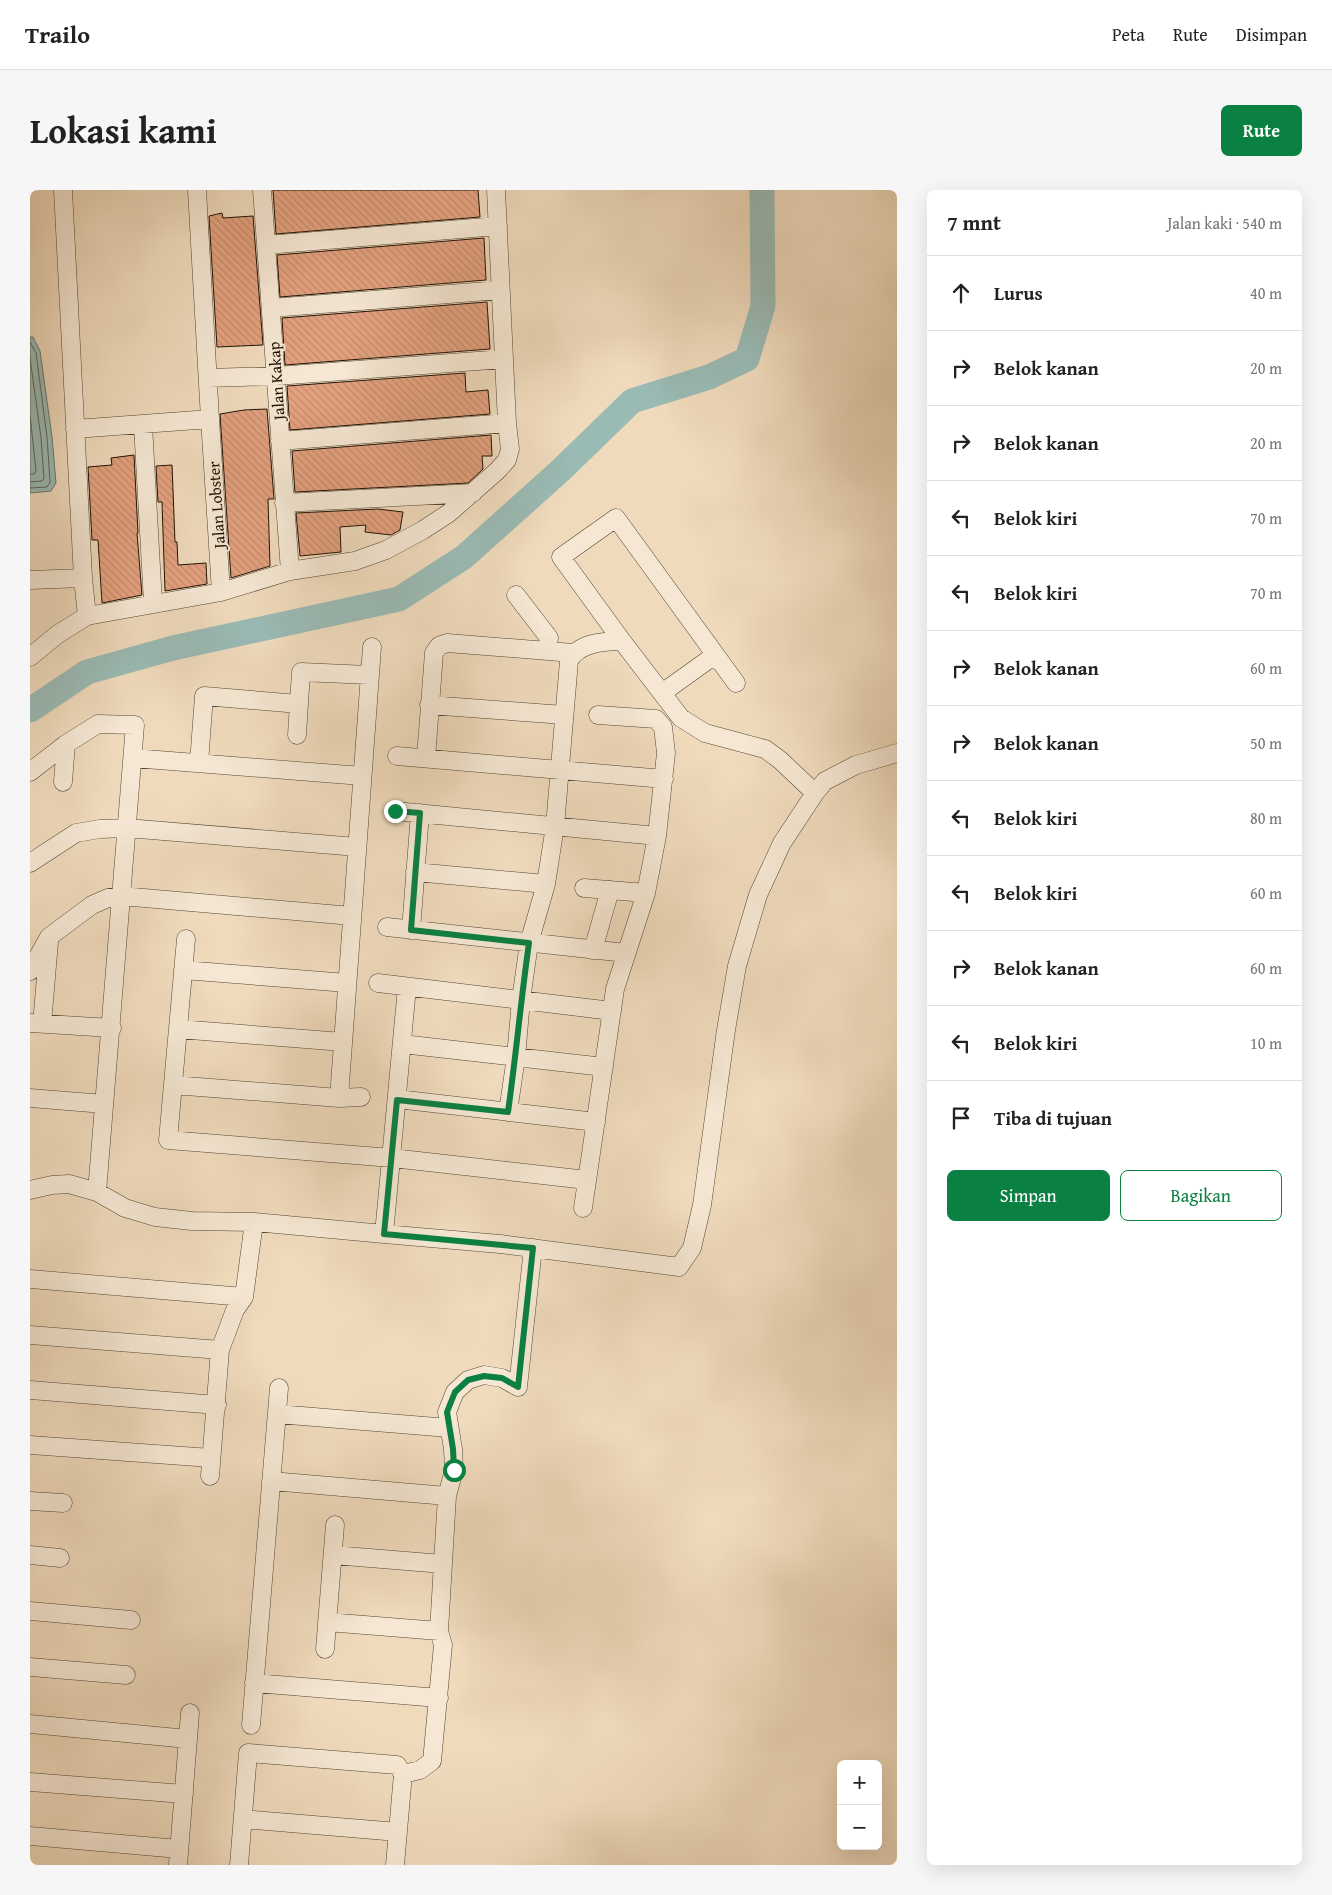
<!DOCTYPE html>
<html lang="id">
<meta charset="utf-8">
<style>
:root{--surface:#fff;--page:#f6f6f6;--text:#222;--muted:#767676;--line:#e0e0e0;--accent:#0b8043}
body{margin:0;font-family:"Gentium Book Plus",serif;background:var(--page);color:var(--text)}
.controls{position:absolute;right:15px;bottom:15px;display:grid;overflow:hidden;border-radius:8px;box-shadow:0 5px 20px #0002}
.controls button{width:45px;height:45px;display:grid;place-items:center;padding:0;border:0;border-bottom:1px solid var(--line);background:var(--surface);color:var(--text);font:25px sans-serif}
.stop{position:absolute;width:15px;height:15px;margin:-11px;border:4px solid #0b8043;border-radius:50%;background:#fff}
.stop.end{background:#0b8043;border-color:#fff;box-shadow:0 1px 5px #0008}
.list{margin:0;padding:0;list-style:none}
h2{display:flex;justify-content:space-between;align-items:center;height:65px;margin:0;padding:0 20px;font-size:21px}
h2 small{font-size:16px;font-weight:400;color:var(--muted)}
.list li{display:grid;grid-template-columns:32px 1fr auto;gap:15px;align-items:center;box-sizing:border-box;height:75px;padding:0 20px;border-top:1px solid var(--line)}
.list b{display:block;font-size:19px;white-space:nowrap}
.list em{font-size:16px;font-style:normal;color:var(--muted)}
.actions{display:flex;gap:10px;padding:15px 20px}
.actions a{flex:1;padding:11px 0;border:1px solid var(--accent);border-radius:8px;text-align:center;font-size:18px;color:var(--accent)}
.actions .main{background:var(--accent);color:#fff}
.icon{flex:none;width:28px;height:28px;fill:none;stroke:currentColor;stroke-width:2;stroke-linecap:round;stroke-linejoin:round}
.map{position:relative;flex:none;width:867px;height:1675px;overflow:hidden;border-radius:8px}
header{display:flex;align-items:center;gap:30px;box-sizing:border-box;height:70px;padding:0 25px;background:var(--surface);border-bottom:1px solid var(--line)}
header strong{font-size:24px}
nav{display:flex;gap:28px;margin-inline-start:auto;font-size:18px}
.intro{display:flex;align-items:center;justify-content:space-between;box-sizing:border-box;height:120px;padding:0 30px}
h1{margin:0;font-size:35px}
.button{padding:12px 22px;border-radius:8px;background:var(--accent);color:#fff;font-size:18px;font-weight:700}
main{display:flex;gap:30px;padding:0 30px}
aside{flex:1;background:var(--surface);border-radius:8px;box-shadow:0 5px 20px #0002}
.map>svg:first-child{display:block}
.water{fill:#9abab4;stroke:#69776e}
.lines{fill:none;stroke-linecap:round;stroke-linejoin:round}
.shore{stroke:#5c665c;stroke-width:1}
.river{stroke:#9abab4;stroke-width:25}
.building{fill:url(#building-back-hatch);stroke:#1f1304}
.minor-casing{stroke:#534532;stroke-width:19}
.minor{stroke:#f5e7d3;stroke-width:18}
.route{stroke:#0b8043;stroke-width:6}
.labels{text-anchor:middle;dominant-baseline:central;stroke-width:4;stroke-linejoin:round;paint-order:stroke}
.street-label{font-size:16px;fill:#1f1304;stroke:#f5e7d3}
</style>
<header>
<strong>Trailo</strong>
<nav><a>Peta</a><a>Rute</a><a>Disimpan</a></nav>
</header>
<div class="intro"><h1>Lokasi kami</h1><a class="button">Rute</a></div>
<main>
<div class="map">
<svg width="867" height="1675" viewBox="0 0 867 1675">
<defs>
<pattern id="building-back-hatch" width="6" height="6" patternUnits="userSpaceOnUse" patternTransform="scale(1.25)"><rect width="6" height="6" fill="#e4a17f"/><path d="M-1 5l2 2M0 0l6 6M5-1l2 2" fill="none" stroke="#c38a6c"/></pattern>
</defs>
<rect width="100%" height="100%" fill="#efdabc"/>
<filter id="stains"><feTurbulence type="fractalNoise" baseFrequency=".004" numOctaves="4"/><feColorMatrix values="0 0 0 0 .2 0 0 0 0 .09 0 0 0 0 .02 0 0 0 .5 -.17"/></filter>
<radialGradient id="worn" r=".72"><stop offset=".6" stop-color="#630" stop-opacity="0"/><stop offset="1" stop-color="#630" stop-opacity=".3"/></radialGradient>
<path class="water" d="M0,147H3L10,161L22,247L26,293L21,301L0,303Z"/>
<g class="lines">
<path class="shore" d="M0,152L6,163L17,247L20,292L17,297L0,298
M0,168L11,248L14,288L12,291L0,292
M0,225L6,281L4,284H0"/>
<path class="river" d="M0,520L57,482L143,458L369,409L434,367L531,280L602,211L679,187L717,169L733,116L732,0"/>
</g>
<path class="building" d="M243,0H448L450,27L246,44Z
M192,23L193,28L223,26L233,155L187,157L179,26Z
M454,48L456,90L250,107L247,65Z
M457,112L460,159L255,175L252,128Z
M435,183L436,202L458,200L460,224L260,240L257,196Z
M237,219L244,309H238L240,376L201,388L190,224L214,220Z
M461,245L462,266H452L453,279L438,293L265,302L262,261Z
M104,265L108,343H107L112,405L72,413L68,350H62L58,277L82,275L81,268Z
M142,275L145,352H147L148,375L176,373L177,394L135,401L132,312H128L126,276Z
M348,319L373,322L370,340L361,345L335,342L336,335L310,337L311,362L270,366L266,323Z"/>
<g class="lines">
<defs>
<path id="minor" d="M232,0L260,381
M236,55L468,36
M241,118L470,100
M178,188L246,186L474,169
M180,229L191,402
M113,235L123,413
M45,239L180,229L167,0
M250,251L477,233
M254,313L443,303
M53,388L57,426
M0,390L53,388L33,0
M486,405L519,448L517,461
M592,451L531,367L586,328L706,493
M0,467L28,444L57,426L191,402L260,381L325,371L356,360L393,340L419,323L467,281L477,270L480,259L477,233L466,0
M632,503L685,465
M399,515L534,525
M267,545L271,482L339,485
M367,566L634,589
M103,568L332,586
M396,568L404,463L409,456L417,453L543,463
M169,573L174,506L269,514
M0,582L36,554
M33,592L36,554L68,534L105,535L67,1002
M365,621L627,646
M0,673L46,643L70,639L97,638L327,657
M385,682L516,694
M554,698L616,703
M357,737L596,763
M381,740L390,623
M156,749L138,950L362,968L557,990
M563,760L580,700
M153,780L317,793
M0,781L19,747L62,715L78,708L91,706L322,726
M348,793L582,821
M0,833L82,838
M12,834L19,752
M148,839L313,852
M372,854L574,877
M143,895L309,908L331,907
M0,908L74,914
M309,908L342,457
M367,909L566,932
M478,922L486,867L491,810L499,753L516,694L525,636L539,471C548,453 573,451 592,451L651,528L675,543L735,559L750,570L785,603L795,591L826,575L867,563
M0,1000L22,995L39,994L67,1002L95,1018L125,1027L162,1031L224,1032
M553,1018L585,799L616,703L627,646L636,563L633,537L626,529L568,525
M354,1044L470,1054L649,1077L662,1058L672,1015L696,840L707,776L728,705L752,653L785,603
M0,1089L214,1107
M0,1145L190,1160
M0,1200L187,1215
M247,1224L419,1238
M0,1255L181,1268
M180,1286L190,1160L205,1120L214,1107L224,1032L354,1044L377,797
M241,1291L417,1306
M0,1311L33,1313
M0,1365L30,1368
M303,1365L413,1374
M0,1421L101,1430
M297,1432L409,1441
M295,1459L305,1335
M0,1477L96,1485
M224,1493L409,1508
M0,1534L158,1549
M221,1535L249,1198
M373,1584L390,1580L402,1571L413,1455L409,1441L417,1306L424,1280L423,1259L417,1222L425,1202L438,1190L454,1185L472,1188L488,1197L503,1058
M0,1592L154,1604
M213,1629L368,1642
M0,1646L149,1659
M148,1675L160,1523
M209,1675L218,1563L367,1575L373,1584L365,1675"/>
</defs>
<use href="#minor" class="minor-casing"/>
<use href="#minor" class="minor"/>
</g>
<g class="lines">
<path class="route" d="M365,621L390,623L381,740L499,753C491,809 486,865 478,922L367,910L354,1044L503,1058L488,1197L472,1188L454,1186L438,1190L425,1202L417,1222L423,1259L424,1280"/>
</g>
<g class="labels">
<g class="street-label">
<text transform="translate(246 191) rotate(-94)">Jalan Kakap</text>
<text transform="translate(186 315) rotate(-94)">Jalan Lobster</text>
</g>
</g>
<rect width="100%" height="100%" filter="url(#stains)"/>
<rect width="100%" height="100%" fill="url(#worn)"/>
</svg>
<div class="controls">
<button>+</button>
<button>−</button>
</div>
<div class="stop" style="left:424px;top:1280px"></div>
<div class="stop end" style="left:365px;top:621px"></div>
</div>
<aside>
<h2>7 mnt<small>Jalan kaki · 540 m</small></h2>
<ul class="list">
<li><svg class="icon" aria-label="ahead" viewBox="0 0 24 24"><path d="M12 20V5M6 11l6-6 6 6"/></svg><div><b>Lurus</b></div><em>40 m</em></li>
<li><svg class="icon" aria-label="right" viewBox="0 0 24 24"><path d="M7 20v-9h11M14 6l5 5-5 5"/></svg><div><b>Belok kanan</b></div><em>20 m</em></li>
<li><svg class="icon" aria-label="right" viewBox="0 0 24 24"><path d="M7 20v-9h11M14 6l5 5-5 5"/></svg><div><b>Belok kanan</b></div><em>20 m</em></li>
<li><svg class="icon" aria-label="left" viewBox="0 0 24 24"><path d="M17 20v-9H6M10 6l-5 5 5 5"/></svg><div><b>Belok kiri</b></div><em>70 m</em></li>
<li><svg class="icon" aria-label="left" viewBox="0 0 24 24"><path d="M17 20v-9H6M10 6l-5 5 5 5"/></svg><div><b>Belok kiri</b></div><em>70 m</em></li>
<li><svg class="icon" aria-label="right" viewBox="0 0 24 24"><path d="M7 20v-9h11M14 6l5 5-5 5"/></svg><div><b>Belok kanan</b></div><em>60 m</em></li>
<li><svg class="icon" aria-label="right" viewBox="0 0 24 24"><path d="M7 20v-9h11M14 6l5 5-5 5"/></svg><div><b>Belok kanan</b></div><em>50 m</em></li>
<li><svg class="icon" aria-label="left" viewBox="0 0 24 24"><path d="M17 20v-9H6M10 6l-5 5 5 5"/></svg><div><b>Belok kiri</b></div><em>80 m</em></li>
<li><svg class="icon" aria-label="left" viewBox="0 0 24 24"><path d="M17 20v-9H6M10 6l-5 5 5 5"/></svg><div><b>Belok kiri</b></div><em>60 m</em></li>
<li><svg class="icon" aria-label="right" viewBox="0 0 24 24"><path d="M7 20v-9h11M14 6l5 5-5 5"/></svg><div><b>Belok kanan</b></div><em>60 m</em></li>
<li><svg class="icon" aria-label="left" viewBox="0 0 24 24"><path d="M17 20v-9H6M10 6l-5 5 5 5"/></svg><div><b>Belok kiri</b></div><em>10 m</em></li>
<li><svg class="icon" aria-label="arrive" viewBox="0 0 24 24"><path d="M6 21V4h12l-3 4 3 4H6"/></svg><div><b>Tiba di tujuan</b></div></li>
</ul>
<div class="actions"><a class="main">Simpan</a><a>Bagikan</a></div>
</aside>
</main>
